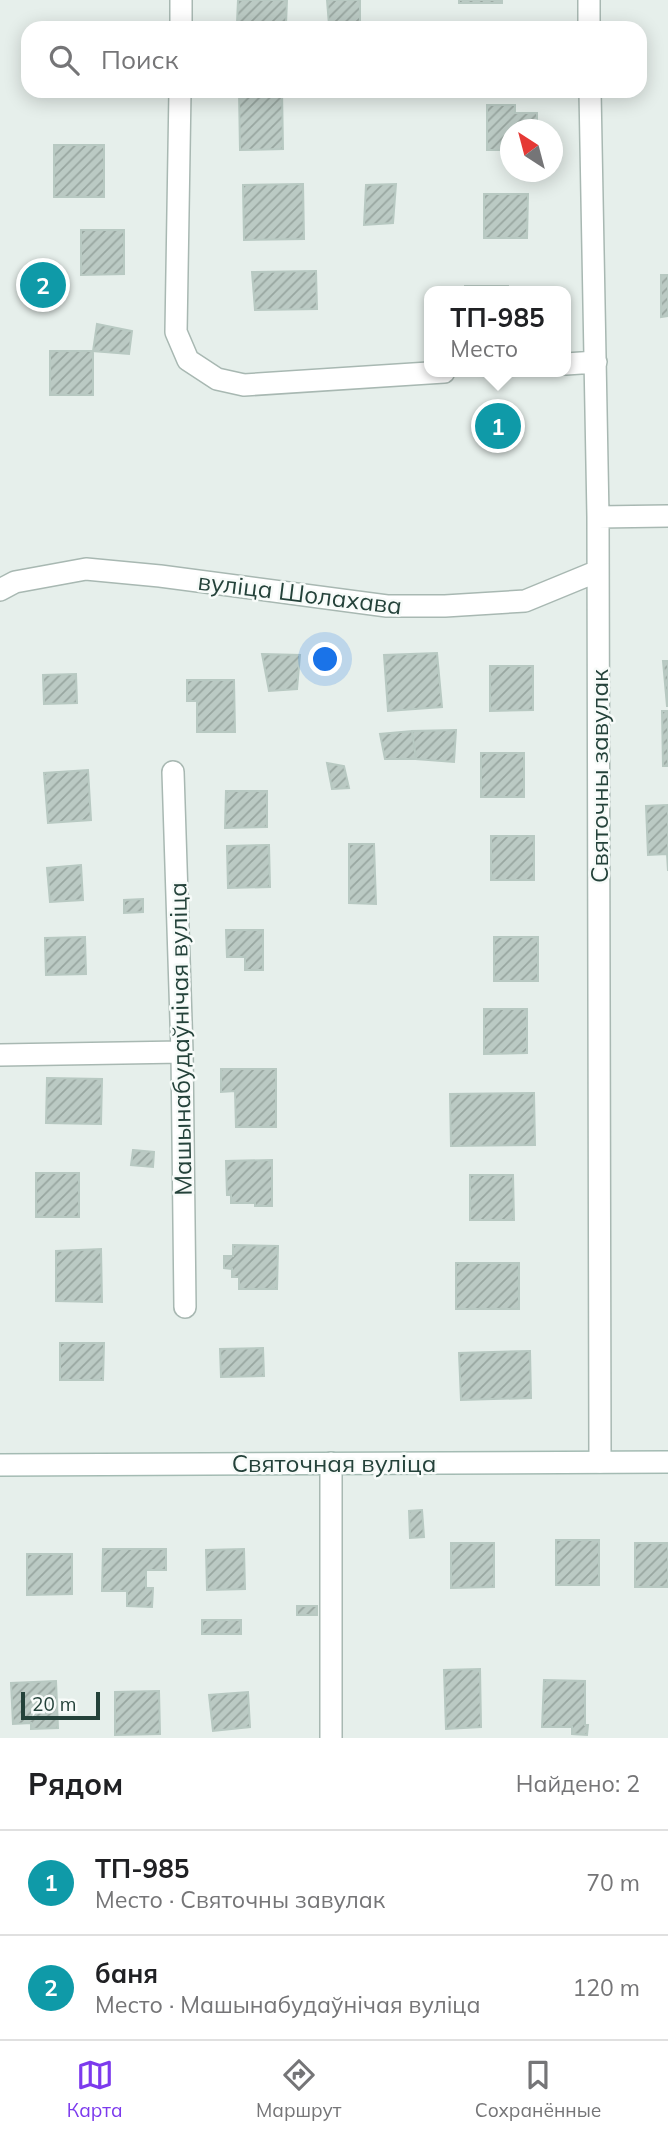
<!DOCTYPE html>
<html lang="ru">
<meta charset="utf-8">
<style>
:root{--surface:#fff;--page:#f2f2f2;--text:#202124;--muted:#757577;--line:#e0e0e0;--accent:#7c3aed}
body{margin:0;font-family:Mulish,sans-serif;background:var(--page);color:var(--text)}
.compass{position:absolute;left:500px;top:119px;width:63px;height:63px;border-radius:50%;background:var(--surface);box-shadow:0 4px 18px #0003;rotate:324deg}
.scale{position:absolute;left:21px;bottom:18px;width:79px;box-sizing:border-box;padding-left:7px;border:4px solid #24423a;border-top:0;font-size:19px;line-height:24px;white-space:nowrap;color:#24423a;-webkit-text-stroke:5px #f7fbf9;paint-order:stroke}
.you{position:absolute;left:326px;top:660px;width:24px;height:24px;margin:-18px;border:5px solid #fff;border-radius:50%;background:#1a73e8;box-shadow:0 0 0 10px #1a73e833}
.badge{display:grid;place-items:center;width:46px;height:46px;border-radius:50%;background:var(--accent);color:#fff;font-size:23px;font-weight:700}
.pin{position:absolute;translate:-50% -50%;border:4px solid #fff;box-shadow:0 2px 7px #0006}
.popup{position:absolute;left:424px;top:286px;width:147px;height:91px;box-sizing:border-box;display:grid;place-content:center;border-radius:14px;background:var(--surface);filter:drop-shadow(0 2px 5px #0005);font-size:23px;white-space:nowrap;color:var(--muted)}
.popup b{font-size:26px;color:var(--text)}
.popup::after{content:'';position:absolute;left:50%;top:100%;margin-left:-14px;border:14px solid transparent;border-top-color:var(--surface)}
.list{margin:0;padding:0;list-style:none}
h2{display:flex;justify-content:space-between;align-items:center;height:91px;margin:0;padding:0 28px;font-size:30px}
h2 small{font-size:23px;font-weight:400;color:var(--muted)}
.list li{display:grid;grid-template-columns:46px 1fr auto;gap:21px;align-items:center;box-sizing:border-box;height:105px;padding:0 28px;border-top:2px solid var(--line)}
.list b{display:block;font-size:26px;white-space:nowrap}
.list p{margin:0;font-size:23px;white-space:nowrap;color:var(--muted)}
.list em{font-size:23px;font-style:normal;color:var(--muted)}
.icon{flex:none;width:38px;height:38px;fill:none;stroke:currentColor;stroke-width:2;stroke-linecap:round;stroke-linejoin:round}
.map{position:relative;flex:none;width:668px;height:1738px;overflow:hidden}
.search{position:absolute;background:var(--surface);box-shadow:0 4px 18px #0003;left:21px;right:21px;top:21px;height:77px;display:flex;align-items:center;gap:18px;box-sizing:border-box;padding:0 24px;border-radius:21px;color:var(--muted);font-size:26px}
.sheet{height:301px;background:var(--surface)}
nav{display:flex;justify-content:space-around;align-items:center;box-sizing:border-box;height:98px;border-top:2px solid var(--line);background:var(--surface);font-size:19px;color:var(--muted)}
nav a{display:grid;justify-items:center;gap:4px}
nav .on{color:var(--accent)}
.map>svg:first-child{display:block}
.building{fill:url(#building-hatch);stroke:#b8c9c2;stroke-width:2}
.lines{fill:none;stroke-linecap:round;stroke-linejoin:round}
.street-casing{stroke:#a8b8b2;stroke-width:24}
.secondary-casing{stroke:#a4bbb3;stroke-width:24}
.street{stroke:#fff;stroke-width:21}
.secondary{stroke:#fff;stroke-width:21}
.labels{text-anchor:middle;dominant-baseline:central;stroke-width:5;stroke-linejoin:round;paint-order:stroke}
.street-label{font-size:24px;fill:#24423a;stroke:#f7fbf9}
</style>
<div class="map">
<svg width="668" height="1738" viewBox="0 0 668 1738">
<defs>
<pattern id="building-hatch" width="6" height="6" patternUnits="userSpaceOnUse" patternTransform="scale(1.75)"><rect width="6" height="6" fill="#bbcac4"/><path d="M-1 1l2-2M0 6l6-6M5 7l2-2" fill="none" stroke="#98a6a0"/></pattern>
</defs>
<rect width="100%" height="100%" fill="#e6efeb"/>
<path class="building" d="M238,0H287L286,24L237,23Z
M327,0H360V25H329Z
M459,0H502V3H459Z
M239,91H282L283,149L240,150Z
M487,105H515V113H537V130H510V150H487Z
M54,145H104V197H54Z
M303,184L304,239L244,240L243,185Z
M396,184L393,223L364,225L366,185Z
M484,194H528L527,238H484Z
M81,230H124V274L81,275Z
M32,268H54V302H32Z
M316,271L317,309L255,310L252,272Z
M661,275H668V316L661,317Z
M465,286H508V291H465Z
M97,324L132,331L129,354L93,351Z
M50,351H93V395H50Z
M486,412H510L511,439L486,440Z
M437,653L442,707L388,711L384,655Z
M262,654L300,655L297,689L269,691Z
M663,661H668V706H667Z
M490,666H533V710L490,711Z
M76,674L77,703L44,704L43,675Z
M187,680H234L235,732H197V701H187Z
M662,711H668V766H663Z
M456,730L454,762L416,759L412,731Z
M412,731L416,759H385L380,734Z
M481,753H524V797H481Z
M327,763L344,766L349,788L332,789Z
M88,770L91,820L48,823L44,773Z
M226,791H267V827L225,828Z
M668,805V871L667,854L648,855L646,806Z
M491,836H534V880H491Z
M349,844H374L376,904L349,903Z
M269,845L270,887L228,888L227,846Z
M81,865L83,900L50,902L47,868Z
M143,899V912L124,913V900Z
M226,930H263V970H245V957H227Z
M85,937L86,974L46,975L45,938Z
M494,937H538V981H494Z
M484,1009H527V1053L484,1054Z
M221,1069H276V1127H236L235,1091L221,1092Z
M47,1078L102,1079L101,1124L46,1123Z
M534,1093L535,1145L451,1146L450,1094Z
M133,1150L154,1152L153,1167L131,1165Z
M272,1160V1206H255V1203H231V1195H227L226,1161Z
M36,1173H79V1217H36Z
M470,1175H513L514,1220H470Z
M233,1245L278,1246L277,1289H239V1277H232V1269L224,1268V1256H233Z
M101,1249L102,1302L56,1301V1251Z
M456,1263H519V1309H456Z
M60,1343H104L103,1380H60Z
M263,1348L264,1376L221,1377L220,1349Z
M530,1351L531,1398L461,1400L459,1353Z
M422,1510L424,1537L410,1538L409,1511Z
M556,1540H599V1585H556Z
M451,1543H494V1587L451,1588Z
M635,1543H668V1587H635Z
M103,1549H166V1570H146V1588H153L152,1607L127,1606V1591H102Z
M244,1549L245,1589L207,1590L206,1550Z
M27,1554H72V1594L27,1595Z
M297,1606H317V1615H297Z
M202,1620H241V1634H202Z
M480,1669L481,1727L446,1729L444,1670Z
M544,1680L585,1681V1725H588L587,1735L572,1734V1727H542Z
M56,1681L58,1728L31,1729V1723L13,1724L11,1683Z
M159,1691L160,1734L115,1735V1692Z
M248,1692L250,1727L213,1731L209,1695Z"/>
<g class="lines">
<defs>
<path id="street" d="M589,0V28
M181,28V0
M180,91L176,332L188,360L217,379L244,385L444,372
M590,91L598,517L600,1462
M566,364L596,362
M598,517L668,516
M0,590L15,582L86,569L160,576L387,606H445L525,601L598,571
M173,772L182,1052L185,1307
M0,1055L182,1052
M331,1738V1463"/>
<path id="secondary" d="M0,1465L668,1462"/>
</defs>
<use href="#street" class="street-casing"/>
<use href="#secondary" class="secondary-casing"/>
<use href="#street" class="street"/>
<use href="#secondary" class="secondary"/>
</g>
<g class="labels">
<g class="street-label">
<text transform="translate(300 593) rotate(7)">вуліца Шолахава</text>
<text transform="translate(599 776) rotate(-90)">Святочны завулак</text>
<text transform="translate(180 1039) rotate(-91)">Машынабудаўнічая вуліца</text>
<text x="334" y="1463">Святочная вуліца</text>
</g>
</g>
</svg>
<svg class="compass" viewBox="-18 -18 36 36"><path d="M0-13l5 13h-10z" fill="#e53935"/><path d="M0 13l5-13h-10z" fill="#757577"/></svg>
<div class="scale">20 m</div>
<div class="you"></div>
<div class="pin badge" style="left:498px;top:426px;background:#0f9aa8">1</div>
<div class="popup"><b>ТП-985</b>Место</div>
<div class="pin badge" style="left:43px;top:285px;background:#0f9aa8">2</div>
<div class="search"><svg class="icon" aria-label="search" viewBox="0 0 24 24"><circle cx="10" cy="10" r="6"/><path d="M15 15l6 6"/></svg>Поиск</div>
</div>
<section class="sheet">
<h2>Рядом<small>Найдено: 2</small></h2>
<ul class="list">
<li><span class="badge" style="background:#0f9aa8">1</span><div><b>ТП-985</b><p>Место · Святочны завулак</p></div><em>70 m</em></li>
<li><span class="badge" style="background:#0f9aa8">2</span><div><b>баня</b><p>Место · Машынабудаўнічая вуліца</p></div><em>120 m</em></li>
</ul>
</section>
<nav>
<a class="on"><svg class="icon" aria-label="map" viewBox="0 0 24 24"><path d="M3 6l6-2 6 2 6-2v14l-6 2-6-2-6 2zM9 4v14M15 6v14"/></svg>Карта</a>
<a><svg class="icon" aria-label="directions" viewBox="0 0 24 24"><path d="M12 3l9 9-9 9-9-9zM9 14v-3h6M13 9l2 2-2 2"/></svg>Маршрут</a>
<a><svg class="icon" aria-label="saved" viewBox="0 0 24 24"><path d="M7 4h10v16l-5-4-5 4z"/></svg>Сохранённые</a>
</nav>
